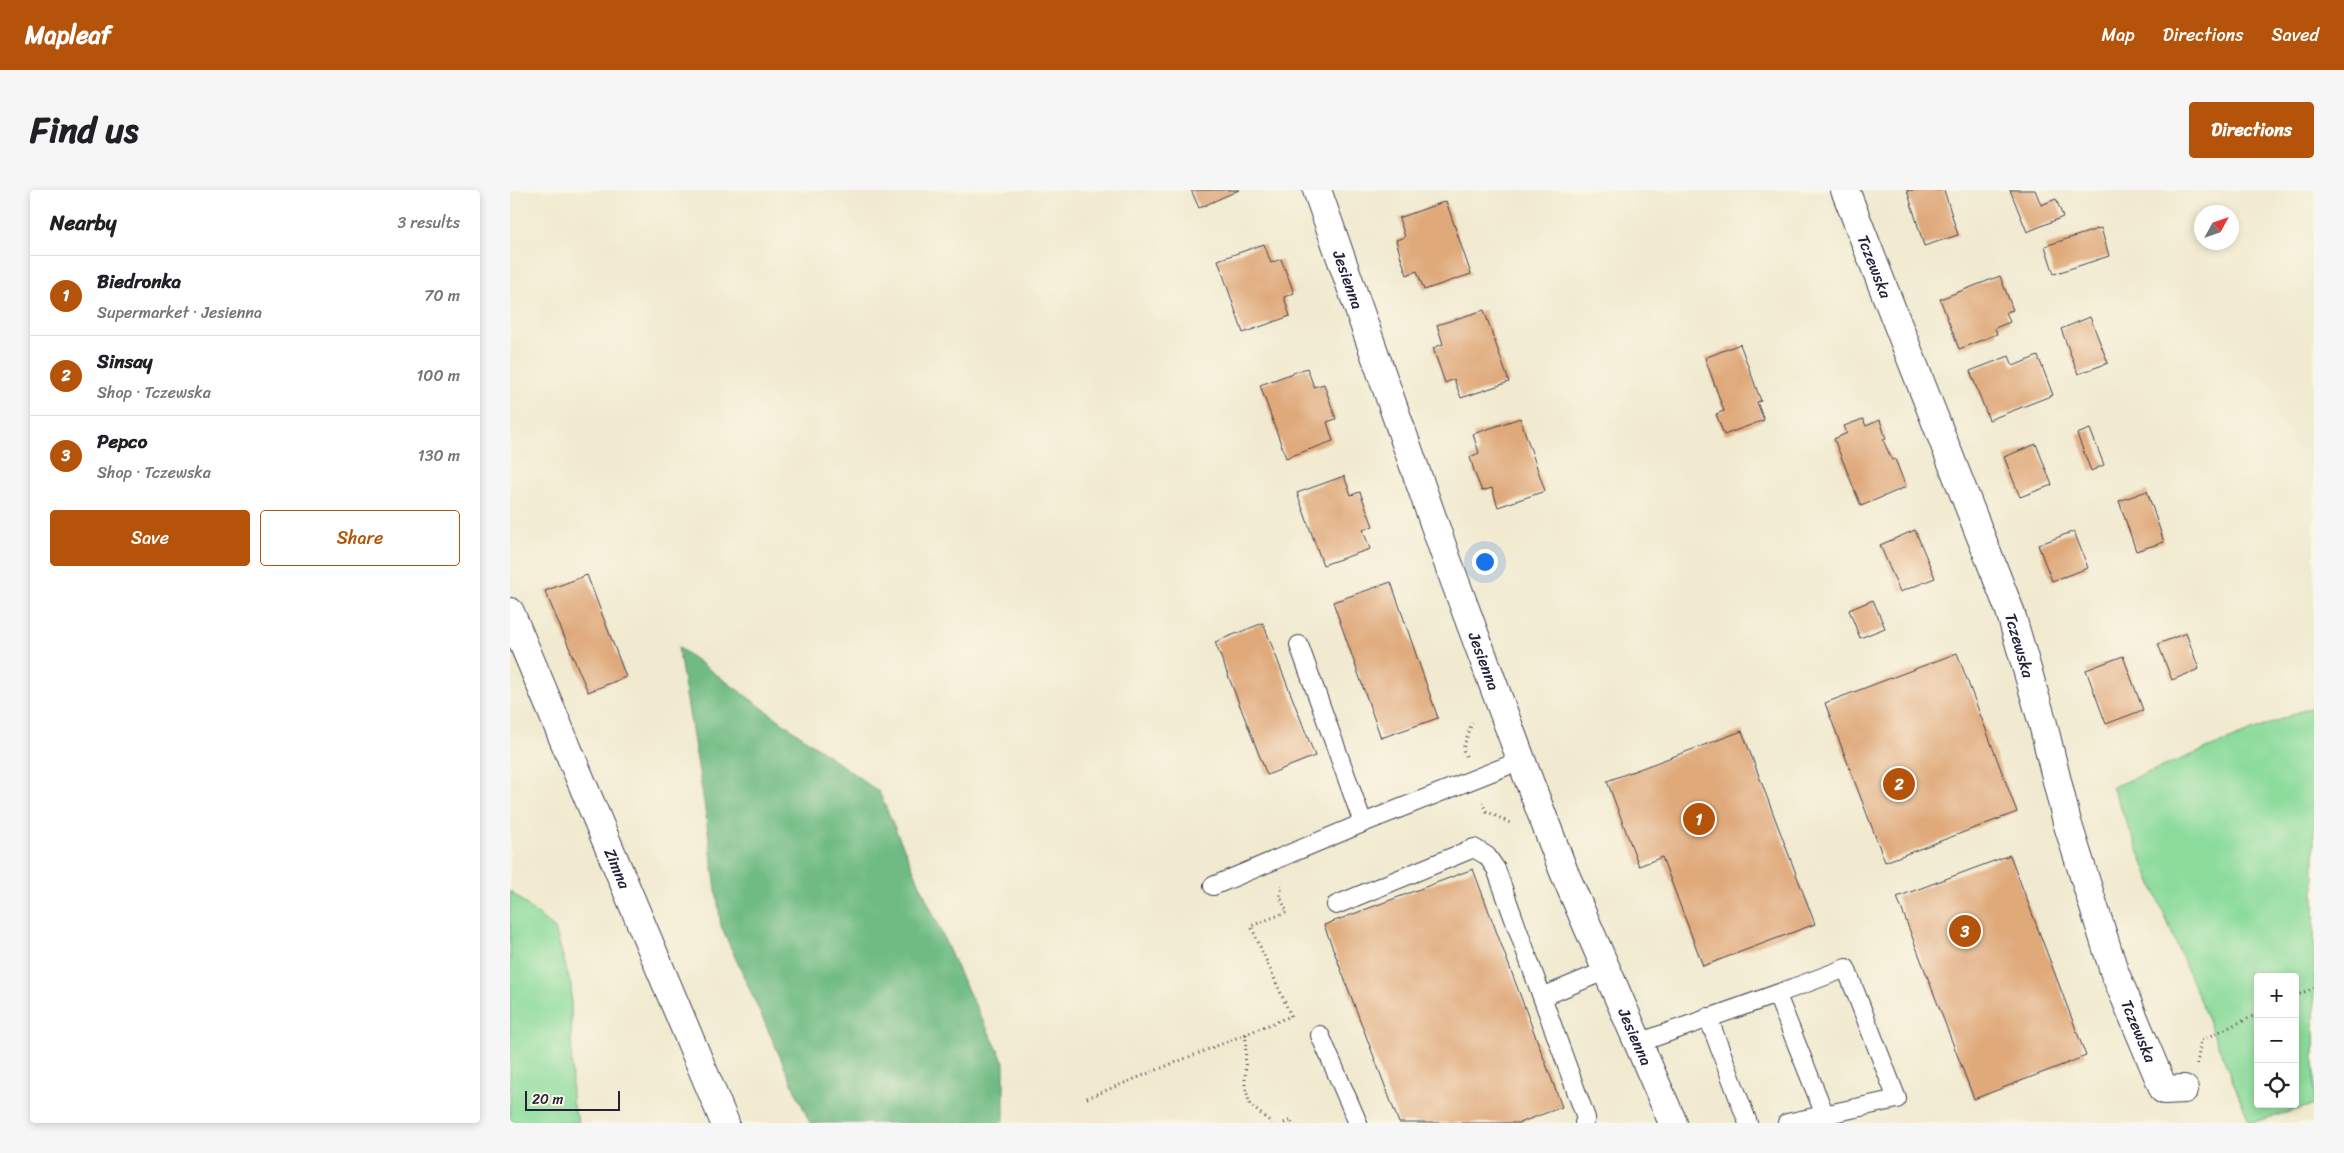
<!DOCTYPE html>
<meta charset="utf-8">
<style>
:root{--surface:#fff;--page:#f6f6f6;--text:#202124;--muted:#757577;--line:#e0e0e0;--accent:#b45309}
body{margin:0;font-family:Sriracha,sans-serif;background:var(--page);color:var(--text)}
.controls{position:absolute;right:15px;bottom:15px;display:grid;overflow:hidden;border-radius:5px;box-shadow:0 2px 8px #0003}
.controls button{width:45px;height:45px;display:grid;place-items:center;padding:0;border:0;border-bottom:1px solid var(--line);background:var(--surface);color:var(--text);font:25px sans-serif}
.compass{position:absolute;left:1684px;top:15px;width:45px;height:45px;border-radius:50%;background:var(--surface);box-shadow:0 2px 8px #0003;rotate:50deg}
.scale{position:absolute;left:15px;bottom:12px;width:95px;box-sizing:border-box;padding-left:5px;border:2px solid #22223b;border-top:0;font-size:14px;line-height:18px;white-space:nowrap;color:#22223b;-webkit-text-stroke:4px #fcf5e5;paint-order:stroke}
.you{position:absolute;left:974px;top:371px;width:18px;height:18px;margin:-12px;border:4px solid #fff;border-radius:50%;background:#1a73e8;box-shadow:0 0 0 8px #1a73e833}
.badge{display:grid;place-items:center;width:32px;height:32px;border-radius:50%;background:var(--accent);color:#fff;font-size:16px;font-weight:700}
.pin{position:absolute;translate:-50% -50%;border:2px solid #fff;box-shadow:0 1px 5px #0006}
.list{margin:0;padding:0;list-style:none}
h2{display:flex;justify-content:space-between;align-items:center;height:65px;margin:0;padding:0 20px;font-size:21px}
h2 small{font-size:16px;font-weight:400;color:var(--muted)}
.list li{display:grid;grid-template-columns:32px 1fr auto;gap:15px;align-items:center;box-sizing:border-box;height:80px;padding:0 20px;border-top:1px solid var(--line)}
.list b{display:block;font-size:19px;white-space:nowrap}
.list p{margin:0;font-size:16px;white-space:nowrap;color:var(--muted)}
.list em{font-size:16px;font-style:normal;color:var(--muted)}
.actions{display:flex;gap:10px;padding:15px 20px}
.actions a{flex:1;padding:11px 0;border:1px solid var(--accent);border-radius:5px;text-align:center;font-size:18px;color:var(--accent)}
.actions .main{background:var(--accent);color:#fff}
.icon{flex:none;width:28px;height:28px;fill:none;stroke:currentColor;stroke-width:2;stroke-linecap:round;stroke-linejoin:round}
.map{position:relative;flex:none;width:1804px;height:933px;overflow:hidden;border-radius:5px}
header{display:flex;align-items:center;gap:30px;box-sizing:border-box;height:70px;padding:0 25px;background:var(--accent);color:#fff}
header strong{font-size:24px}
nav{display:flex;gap:28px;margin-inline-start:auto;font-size:18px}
.intro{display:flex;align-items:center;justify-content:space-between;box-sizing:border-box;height:120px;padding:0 30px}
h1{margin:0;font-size:35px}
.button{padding:12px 22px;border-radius:5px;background:var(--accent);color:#fff;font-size:18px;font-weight:700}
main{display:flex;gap:30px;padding:0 30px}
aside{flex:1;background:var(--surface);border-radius:5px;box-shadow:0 2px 8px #0003}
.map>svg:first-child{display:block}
.green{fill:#8bdb9b;stroke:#567e6b;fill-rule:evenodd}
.forest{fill:#70bb83;stroke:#496e5f}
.building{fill:#dfa97a}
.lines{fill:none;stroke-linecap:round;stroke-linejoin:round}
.lane-casing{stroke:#414051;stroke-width:20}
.street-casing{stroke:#414051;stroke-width:30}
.path{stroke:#414051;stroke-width:3;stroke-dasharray:1 4;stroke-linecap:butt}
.lane{stroke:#fff;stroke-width:18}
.street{stroke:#fff;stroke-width:28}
.labels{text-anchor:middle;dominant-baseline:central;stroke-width:4.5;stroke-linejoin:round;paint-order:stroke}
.street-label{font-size:16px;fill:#22223b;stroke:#fcf5e5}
</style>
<header>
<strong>Mapleaf</strong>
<nav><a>Map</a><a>Directions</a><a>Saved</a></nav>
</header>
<div class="intro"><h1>Find us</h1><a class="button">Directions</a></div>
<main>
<aside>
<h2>Nearby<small>3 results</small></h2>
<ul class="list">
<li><span class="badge">1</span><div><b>Biedronka</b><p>Supermarket · Jesienna</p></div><em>70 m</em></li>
<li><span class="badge">2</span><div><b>Sinsay</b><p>Shop · Tczewska</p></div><em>100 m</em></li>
<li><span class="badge">3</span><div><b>Pepco</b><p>Shop · Tczewska</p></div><em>130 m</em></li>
</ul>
<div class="actions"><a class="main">Save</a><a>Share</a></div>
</aside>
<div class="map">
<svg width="1804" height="933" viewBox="0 0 1804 933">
<rect width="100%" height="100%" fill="#fcf5e5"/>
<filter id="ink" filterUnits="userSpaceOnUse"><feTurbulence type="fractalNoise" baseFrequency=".02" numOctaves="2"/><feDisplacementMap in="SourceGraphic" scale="10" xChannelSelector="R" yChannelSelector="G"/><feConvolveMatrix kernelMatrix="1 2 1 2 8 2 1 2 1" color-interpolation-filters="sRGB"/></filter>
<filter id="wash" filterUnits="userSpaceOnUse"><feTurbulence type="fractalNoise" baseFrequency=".0096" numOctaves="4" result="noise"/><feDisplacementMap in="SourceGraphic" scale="20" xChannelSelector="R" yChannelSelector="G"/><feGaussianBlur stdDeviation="1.12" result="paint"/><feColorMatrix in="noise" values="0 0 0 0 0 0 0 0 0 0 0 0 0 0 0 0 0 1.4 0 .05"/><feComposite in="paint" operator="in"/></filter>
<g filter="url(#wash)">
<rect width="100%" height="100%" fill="#f1ead0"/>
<path class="green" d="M1804,516V915L1740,933L1602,597ZM1748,787H1785V914H1748Z
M0,701L45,739L61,796L62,913L69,933H0Z"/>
<path class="forest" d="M168,457L369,602L451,787L494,872V929L491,933H300L211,736L194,612Z"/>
<g id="blocks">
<path class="building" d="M681,0H729L689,18Z
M1397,0H1434L1448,45L1414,56Z
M1500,0H1525L1531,15L1546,9L1553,27L1517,42Z
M936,11L961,84L914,100L907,81L897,85L891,68L886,50L895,47L889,28Z
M1591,38L1599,66L1544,84L1535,56Z
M754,54L761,73L771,69L778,87L784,103L774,107L780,126L733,143L708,70Z
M1490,86L1503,120L1496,122L1500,132L1485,138L1487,144L1449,159L1430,109Z
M974,120L999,192L951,208L944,189L935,193L923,158L933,154L927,135Z
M1580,127L1598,173L1568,184L1551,139Z
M1230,154L1251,211L1247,212L1254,230L1214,245L1206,224L1214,221L1195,168Z
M1499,166L1503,176L1528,166L1543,205L1479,230L1460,181Z
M797,178L804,197L814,194L820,212L826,229L817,232L823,251L776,268L750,195Z
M1010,228L1035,301L988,317L982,298L972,301L965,284L960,267L969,263L963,244Z
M1353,229L1356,236L1370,230L1376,249L1373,250L1382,270L1385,269L1396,297L1351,316L1324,249L1337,243L1334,236Z
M1580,239L1594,275L1581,281L1567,244Z
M1526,254L1542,295L1510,307L1494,267Z
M834,286L841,305L850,302L863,336L853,340L860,359L813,375L787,303Z
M1637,301L1654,352L1626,361L1609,311Z
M1405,340L1425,388L1390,402L1370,355Z
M1564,341L1578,378L1542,391L1528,355Z
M77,385L116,487L78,502L35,401Z
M881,392L928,528L871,548L823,412Z
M1363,410L1375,438L1350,448L1339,420Z
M753,433L805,566L757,585L705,452Z
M1676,443L1689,479L1662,490L1648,454Z
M1447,463L1507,622L1375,672L1315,513Z
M1613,466L1633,520L1596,534L1576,480Z
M1232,541L1305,734L1193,776L1152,667L1129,676L1097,591Z
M1500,665L1576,866L1464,909L1387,707Z
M963,679L1052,917L1009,933H889L814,735Z"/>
</g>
</g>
<g filter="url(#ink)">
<use href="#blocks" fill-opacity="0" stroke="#414051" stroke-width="1"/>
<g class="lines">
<defs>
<path id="lane" d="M789,455L853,633L1012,570
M703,696L853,633
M826,715L964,658L977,666L986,679L1032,807
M1267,805L1315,925
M1198,827L1238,933
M810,845L848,933
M1128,853C1198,828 1267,805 1336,778L1387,909L1277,933
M1074,933L1076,928L1032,807L1097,780"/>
<g id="street">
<path id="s1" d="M807,0L937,370L1016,583L1054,682L1163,933"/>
<path id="s2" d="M1335,0L1500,421L1533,534L1557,632L1604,781L1654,900L1674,899"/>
<path id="s3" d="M0,422L215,933"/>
</g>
</defs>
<use href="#lane" class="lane-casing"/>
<use href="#street" class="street-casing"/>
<path class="path" d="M956,566L953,559L963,529
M972,612L976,621L1002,634
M1785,806L1804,798
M736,844L735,896L740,915L762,933
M1687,874L1691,850L1748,824
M577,908L781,826L741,736L777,722L770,706L772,695
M774,933L781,930L782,933"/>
<use href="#lane" class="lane"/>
<use href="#street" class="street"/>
</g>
</g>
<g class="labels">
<g class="street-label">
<text stroke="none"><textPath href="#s2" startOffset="82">Tczewska</textPath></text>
<text stroke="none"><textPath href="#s1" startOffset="95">Jesienna</textPath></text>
<text stroke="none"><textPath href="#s2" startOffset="488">Tczewska</textPath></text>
<text stroke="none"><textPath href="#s1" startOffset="500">Jesienna</textPath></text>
<text stroke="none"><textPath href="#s3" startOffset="278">Zimna</textPath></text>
<text stroke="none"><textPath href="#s2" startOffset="892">Tczewska</textPath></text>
<text stroke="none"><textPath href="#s1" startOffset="905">Jesienna</textPath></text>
</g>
</g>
</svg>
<div class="controls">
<button>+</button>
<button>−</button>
<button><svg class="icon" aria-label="locate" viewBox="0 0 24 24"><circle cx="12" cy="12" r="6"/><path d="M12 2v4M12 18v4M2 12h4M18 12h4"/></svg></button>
</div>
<svg class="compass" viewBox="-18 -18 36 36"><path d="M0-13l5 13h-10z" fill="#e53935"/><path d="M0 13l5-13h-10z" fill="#757577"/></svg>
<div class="scale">20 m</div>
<div class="you"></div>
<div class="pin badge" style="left:1189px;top:629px">1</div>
<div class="pin badge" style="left:1389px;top:594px">2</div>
<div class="pin badge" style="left:1455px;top:741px">3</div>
</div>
</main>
